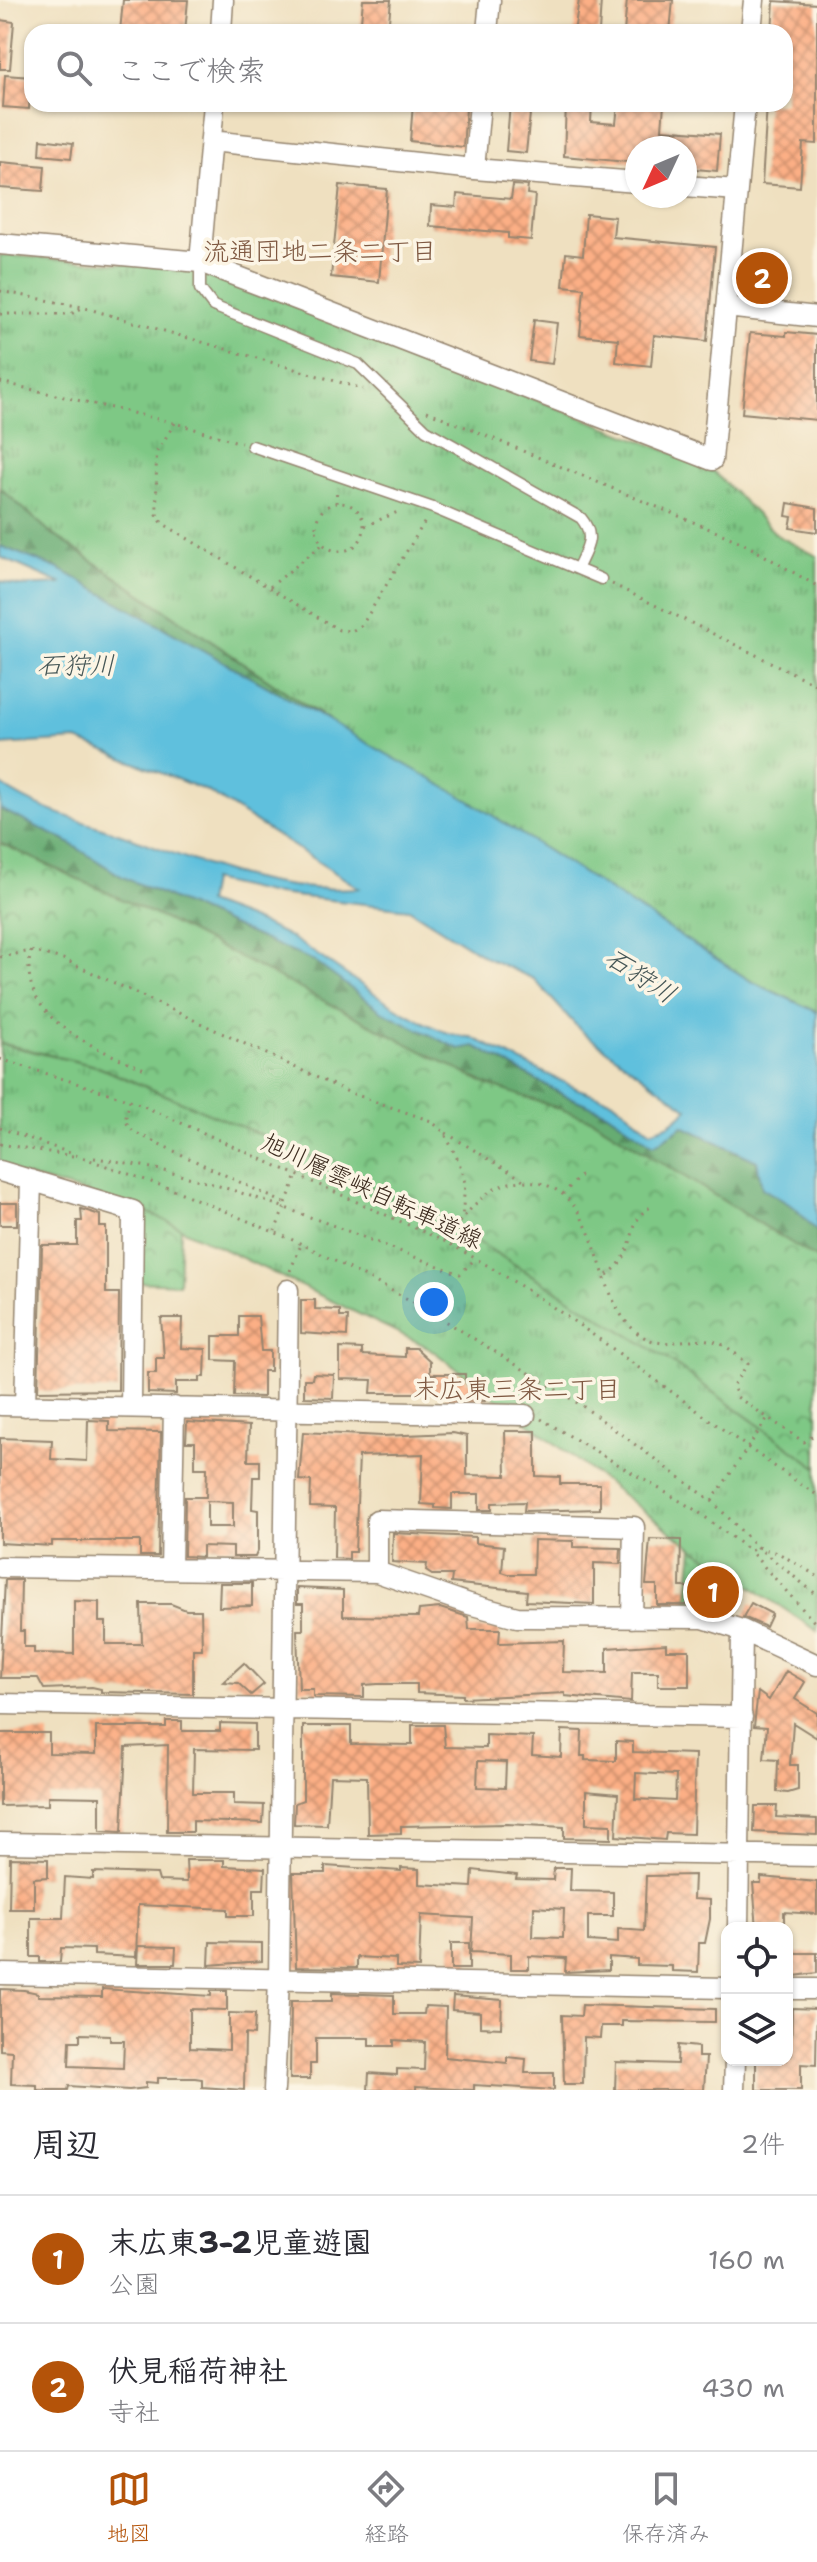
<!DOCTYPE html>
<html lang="ja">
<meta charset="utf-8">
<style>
:root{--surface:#fff;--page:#f7f7f7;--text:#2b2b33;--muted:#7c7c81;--line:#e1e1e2;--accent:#b45309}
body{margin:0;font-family:"Shantell Sans","Klee One",sans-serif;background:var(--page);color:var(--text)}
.controls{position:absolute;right:24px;bottom:24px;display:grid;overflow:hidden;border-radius:16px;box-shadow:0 2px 6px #0004}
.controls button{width:72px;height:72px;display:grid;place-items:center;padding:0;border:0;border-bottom:2px solid var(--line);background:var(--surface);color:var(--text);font:40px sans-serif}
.compass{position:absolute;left:625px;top:136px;width:72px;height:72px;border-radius:50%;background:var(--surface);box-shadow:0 2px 6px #0004;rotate:226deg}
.you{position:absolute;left:434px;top:1302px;width:28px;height:28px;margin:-20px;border:6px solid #fff;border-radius:50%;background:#1a73e8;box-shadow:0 0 0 12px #1a73e833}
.badge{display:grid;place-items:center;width:52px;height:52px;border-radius:50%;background:var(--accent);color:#fff;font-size:26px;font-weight:700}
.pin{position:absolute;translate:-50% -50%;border:4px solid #fff;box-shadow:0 2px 8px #0006}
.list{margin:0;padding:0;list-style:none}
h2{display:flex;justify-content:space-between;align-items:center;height:104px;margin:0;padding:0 32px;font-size:34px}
h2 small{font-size:26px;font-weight:400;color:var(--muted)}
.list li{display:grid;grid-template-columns:52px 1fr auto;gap:24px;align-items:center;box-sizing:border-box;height:128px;padding:0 32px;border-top:2px solid var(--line)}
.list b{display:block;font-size:30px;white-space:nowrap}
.list p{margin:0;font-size:26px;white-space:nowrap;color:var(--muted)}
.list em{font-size:26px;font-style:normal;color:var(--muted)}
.icon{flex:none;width:44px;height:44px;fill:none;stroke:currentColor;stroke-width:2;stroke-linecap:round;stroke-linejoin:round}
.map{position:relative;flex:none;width:817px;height:2090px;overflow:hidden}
.search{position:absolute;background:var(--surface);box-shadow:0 2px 6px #0004;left:24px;right:24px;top:24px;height:88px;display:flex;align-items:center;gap:20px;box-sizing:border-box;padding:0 28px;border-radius:24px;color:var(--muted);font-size:30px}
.sheet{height:360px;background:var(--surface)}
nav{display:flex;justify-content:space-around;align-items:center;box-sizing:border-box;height:112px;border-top:2px solid var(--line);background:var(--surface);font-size:22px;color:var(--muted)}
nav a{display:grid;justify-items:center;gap:4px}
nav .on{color:var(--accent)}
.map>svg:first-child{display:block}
.grass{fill:url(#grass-tufts);stroke:#5c7952;stroke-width:2}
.forest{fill:url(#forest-firs);stroke:#506b48;stroke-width:2}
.park{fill:url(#park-crowns);stroke:#5c7952;stroke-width:2}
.water{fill:#5fc0dd;stroke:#4d757e;stroke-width:2;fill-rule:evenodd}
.building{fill:url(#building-cross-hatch);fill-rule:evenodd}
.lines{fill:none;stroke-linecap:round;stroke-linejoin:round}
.lane-casing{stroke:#95856f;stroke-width:13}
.street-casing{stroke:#95856f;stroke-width:23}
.path{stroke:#95856f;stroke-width:3;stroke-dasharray:2 6;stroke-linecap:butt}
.lane{stroke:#fff;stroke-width:10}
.street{stroke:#fff;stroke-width:20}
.labels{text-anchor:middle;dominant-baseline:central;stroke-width:7;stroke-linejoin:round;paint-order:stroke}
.street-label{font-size:24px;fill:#3b2a1e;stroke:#fcf5e5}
.neighbourhood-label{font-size:26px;fill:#7f5942;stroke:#fcf5e5}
.water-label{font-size:26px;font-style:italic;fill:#465757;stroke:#fcf5e5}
</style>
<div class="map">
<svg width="817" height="2090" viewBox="0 0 817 2090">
<defs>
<pattern id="grass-tufts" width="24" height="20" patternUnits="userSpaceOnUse" patternTransform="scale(2)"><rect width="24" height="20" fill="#7ec885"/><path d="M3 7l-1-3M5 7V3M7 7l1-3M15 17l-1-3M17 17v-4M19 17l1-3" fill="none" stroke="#68a36c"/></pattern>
<pattern id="forest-firs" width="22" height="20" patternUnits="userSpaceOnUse" patternTransform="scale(2)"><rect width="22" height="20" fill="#66ac72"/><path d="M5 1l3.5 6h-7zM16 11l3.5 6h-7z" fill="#558c5d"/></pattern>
<pattern id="park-crowns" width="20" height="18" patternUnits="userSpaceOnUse" patternTransform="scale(2)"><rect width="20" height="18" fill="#7ec885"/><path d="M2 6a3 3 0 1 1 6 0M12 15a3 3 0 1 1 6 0" fill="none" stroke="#68a36c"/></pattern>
<pattern id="building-cross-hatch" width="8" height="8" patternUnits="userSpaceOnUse" patternTransform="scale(2)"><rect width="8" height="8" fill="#fcaf85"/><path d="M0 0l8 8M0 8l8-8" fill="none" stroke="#cd8f6c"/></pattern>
</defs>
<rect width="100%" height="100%" fill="#fcf5e5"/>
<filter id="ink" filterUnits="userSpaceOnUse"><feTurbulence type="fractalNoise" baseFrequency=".0125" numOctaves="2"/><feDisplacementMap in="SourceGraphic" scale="16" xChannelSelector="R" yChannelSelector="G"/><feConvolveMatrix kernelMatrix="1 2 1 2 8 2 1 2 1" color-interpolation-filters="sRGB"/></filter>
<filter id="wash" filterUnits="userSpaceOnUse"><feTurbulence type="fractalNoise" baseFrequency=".006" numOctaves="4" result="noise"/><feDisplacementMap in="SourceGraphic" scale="32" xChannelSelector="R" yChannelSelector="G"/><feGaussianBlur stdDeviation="1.8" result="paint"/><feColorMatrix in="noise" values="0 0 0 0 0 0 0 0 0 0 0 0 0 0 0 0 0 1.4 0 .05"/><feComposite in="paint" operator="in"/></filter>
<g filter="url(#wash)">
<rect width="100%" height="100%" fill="#efe0c0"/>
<path class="grass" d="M0,255L202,269L709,467L778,536L817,556V1012L751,981L332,723L51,533L0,488Z
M0,1044L96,1066L293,1148L475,1240L663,1356L817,1467V1631L682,1540L428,1347L136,1207L0,1169Z"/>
<path class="forest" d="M0,488L51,533L332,723L59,569L0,546Z
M0,809L66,841L123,877L315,962L383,1012L459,1049L475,1046L563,1095L606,1112L654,1145L683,1126L757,1161L762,1188L794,1207L817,1231V1259L593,1120L486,1084L166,920L0,843Z"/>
<path class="park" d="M0,843L166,920L486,1084L593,1120L817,1259V1467L663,1356L475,1240L293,1148L96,1066L0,1043Z
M136,1207L181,1228L179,1284L138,1282Z
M693,1548L738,1577L737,1613L687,1606Z"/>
<path class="water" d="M0,546L59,569L470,801L751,981L817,1012V1231L794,1207L762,1188L757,1161L683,1126L654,1145L606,1112L564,1095L475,1046L459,1049L383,1012L315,962L123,877L66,841L0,809V784C41,813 88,822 135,839C213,868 272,894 359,888L207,791L77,740L0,745V581L19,586L62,584L0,557ZM211,880L268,893L409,909L487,958L534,979L581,1031L688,1109L670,1124L651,1131L613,1101L578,1089L471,1037C427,1039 330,960 288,936C262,922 234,913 207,903Z"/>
<g id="blocks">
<path class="building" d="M123,0H188L185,32H120Z
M363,0H391L388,32H360Z
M579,0H601L599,32H574Z
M627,0H673L670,32H624Z
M774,1L817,4V144L803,143L800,187L762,184L767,104H785V32H772Z
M0,20L14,22L10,69H0Z
M5,75L31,77L29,109L3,107Z
M413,104H442L466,109L463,147L410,141Z
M510,104H531L526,153L506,151Z
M566,104H592L591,122L616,124L618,104H664L662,129L720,134L717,171L685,168V148H637V163L564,156Z
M41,139L73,143L71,158L40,155Z
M0,162L45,166L43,191L0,188Z
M340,185L387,189L379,282L331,277Z
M513,185L528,186L527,194L535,195L531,240L508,238V233L430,226L431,205L456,207L457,194L511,199Z
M586,214L615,217L613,237L715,247L707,341L654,335L651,366L616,362L618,339L580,335L584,288L563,286L566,253L583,255Z
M534,320L557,323L552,364L529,361Z
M786,332L817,335V420L742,413L750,333L786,336Z
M788,503L817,508V532L790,528L792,517L786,516Z
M0,1203H17V1225H0Z
M81,1209L100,1215V1227H106V1293H119L118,1390L38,1391L42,1245H77V1221H82Z
M301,1300H315V1309L340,1310V1317H348L347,1336L301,1333Z
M239,1316H258L261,1351H270V1371H263V1397L234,1396L235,1361L213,1360V1336H239Z
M161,1318H182L181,1348L206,1349L205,1377H200V1382H176V1394L148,1393V1373H156V1358H164Z
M340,1348L362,1349V1355L405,1357V1348H416L430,1361V1374H465V1381H472V1388L486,1389L485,1401L446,1400V1393H371L372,1380L340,1379Z
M313,1374L334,1375L333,1398L304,1397V1379H312Z
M88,1420L109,1421V1431L161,1432L158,1556H140V1541H52V1546L0,1543V1438L52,1440L51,1459L87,1461Z
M187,1422L249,1426L248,1461H260V1477H253L252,1509L258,1510V1550L255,1557H233V1547L202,1546V1557L184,1556L185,1497H206L207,1468H195V1442H186ZM207,1501L233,1502V1527H207Z
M505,1431H536V1476L560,1477V1484H600V1509L524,1511L525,1502L492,1503V1510H479V1494H452V1509L435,1508V1505L421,1504L423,1454L359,1456L355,1552H349V1559L334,1558L335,1508L310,1507L311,1481L299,1480L303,1432L382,1436L453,1433L467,1436V1475L506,1476Z
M393,1533L475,1537V1543L504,1546L502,1572L508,1574H533L534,1540L573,1541V1547L621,1548L620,1564L594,1563V1604L526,1601L527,1591L451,1583L452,1575H432L426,1571L427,1564L392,1562Z
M650,1539L681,1540L680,1587H687V1605H657V1585H646Z
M5,1580H21L20,1631H24V1647H34V1653L74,1654V1601L99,1602V1622H106V1644H142L141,1604H171L186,1610H201L202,1649H193V1694L101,1692V1689L92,1687L44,1689L38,1678H0Z
M220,1583H252V1606L219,1607Z
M297,1588L343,1590V1616L418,1617L419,1610L440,1608L468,1617L469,1629H500L499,1643L564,1641L563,1672L607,1673V1648L666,1644V1650H689V1686H658V1672H632L631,1702L565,1696V1693L463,1698V1695L417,1693V1684H378L364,1685V1697L313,1696V1689H299L297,1630H303V1604H297Z
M751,1603L772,1614L766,1627L743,1617Z
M244,1663L264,1684L251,1695L238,1683L223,1682Z
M786,1671L805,1682L795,1699L817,1713V1738L793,1723L790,1765H798V1790L788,1793L777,1792L778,1760L764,1759L767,1727L754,1726L758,1692L769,1700Z
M166,1721H182V1731H220V1723L255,1724V1750L194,1749L193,1793H234V1804L264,1805L263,1823L193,1821V1832H167L168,1745L126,1747L122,1832L100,1831V1797L48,1796V1805L0,1806V1733H49V1753L96,1754V1727H166Z
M412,1725H443L445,1747L486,1748V1735L533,1737L532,1755L561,1757L562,1730L582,1731L581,1756H585V1760L616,1761V1741L633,1742V1752L695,1754L693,1834L666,1833L665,1840L616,1836L618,1794L586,1791V1824L611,1825V1839L564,1838V1827L507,1824L401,1826V1833L368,1834L367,1777L330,1776L327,1825L294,1824L295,1803L303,1800V1726H351V1744L412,1745ZM478,1761L506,1762L505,1788L477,1787ZM636,1773L676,1775L675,1801L635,1799Z
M755,1806H777L776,1817L817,1819V1835L754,1832Z
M10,1858L48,1859V1877L34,1878V1909H9Z
M186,1860H224V1866L265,1868L264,1889H254V1916H228V1909L138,1905L136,1957L94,1955V1949L61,1948L60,1962H40V1957H31V1918H63L65,1877L93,1879V1872L157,1874L159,1881L187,1882Z
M325,1866L401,1871V1868L419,1869V1884L472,1887L473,1870L517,1875L516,1879L553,1880L554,1868H571L570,1891L613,1892V1916H588V1941L618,1943V1929L644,1931L646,1876L694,1875L693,1899L710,1900V1919L705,1943H699L698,1972L672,1971V1966L637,1965V1959L609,1957V1970L565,1972L566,1958L529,1956V1969H511V1954L471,1952L473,1918L421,1915L419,1968L396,1967V1959L357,1957V1968L296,1967L293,1873H325ZM534,1907L564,1909L563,1938L533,1937Z
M761,1877L817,1882V1914L784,1912V1928H757L753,1883H761Z
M210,1942L262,1943V1961L209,1965Z
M451,1943H469V1969H451Z
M138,1946L176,1947L175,1964H137Z
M794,1953H817V1973L794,1976Z
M0,1989L24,1990L38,1993V1996L102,1997V1989L211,1996V1991H227V2010L190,2009V2048L229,2050V2013L255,2014L254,2035L245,2034L244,2090L202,2087V2079L195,2078H158V2083L146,2082V2088L129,2090L69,2086L68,2090H37V2085L11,2084L12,2051L0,2050ZM80,2034L110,2035V2041H124L123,2068L69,2066L70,2041H80Z
M332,1993L394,1995V2014H424L425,2006L446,2007L445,2057L507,2063V2057L526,2059L525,2073H554V2090L474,2085V2090L416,2087V2090H368L369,2073L397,2075V2069L424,2070L425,2042L394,2040V2046H369V2038H316V2064H310V2079H290L291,2001H332Z
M453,1996L502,2000L501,2028L480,2027V2012L452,2010Z
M582,2005L715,2009V2022L622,2021V2026H601L600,2038L584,2037L583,2084H564L562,2015L581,2016Z
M792,2008L817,2009L816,2065L801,2064V2090H756V2060H787V2056H791Z
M678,2045L698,2047V2057H706L704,2090H615L616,2062L677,2064Z"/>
</g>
</g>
<g filter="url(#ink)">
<use href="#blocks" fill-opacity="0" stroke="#95856f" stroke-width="2"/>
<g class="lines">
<defs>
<path id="lane" d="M200,262V289L213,306L358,364L426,430L581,518C596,536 587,548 578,567
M252,446L433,508L601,579"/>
<path id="street" d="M221,32L223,0
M487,32L490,0
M751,32L754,0
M211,141L474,169L637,182
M474,169L480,104
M685,186L737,190
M0,244L200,262L712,460L745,104
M200,262L214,104
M726,307L817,317
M0,1171L133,1211L131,1406
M0,1405L525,1415
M25,1406L31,1180
M0,1567L377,1572L469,1604L517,1617L703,1618L742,1630L817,1665
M171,1569L174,1407
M377,1572V1520L634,1527L632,1618
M0,1704L742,1717
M0,1843L817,1856
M738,1928L742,1630
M0,1974L727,1988
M787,1989H817
M274,2090L279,1979L288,1290
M734,2090L735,2060"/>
</defs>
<use href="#lane" class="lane-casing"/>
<use href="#street" class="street-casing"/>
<path class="path" d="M0,291L82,307L363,389
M0,314H71L82,308
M0,382L175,423L241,443
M427,411L741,542L817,586
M175,423L156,453L157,514L162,523L339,630L352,631L362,625L427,518
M316 527a24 24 0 1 1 48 0a24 24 0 1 1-48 0Z
M336,503L337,487
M365,526L400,511
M612,584L817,685
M270,587L323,544
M31,951C15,1019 97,1049 147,1070
M0,957L31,951L63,959L348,1092L431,1121L444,1132L459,1162L465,1183L462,1219
M0,1059L130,1100L444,1241C577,1312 692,1413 817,1495
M130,1100L125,1121L134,1132L286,1204L275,1231
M0,1128L182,1193L302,1244L423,1307L584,1407L712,1501L757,1547L817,1595
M446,1133L525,1181
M0,1144L79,1157
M94,1158C212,1172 348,1233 460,1274L476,1258
M563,1194L582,1174
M286,1203L298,1173
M444,1241C469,1211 491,1175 535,1182C602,1194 593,1292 632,1328C661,1356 682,1334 713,1341C726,1344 738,1356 748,1364L733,1385L737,1397L804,1442L817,1433
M290,1271L301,1245
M607,1275C641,1251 624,1220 651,1207
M541,1419L697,1511L750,1551
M712,1501L767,1419
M817,1576L780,1554L757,1547L750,1551L817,1625"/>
<use href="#lane" class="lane"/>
<use href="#street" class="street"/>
</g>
</g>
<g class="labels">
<g class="street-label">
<text transform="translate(372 1191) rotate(25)">旭川層雲峡自転車道線</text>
</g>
<g class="neighbourhood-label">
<text x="320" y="250">流通団地二条二丁目</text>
<text x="517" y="1388">末広東三条二丁目</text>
</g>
<g class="water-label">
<text x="76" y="664">石狩川</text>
<text transform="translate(641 975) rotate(33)">石狩川</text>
</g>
</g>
</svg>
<div class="controls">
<button><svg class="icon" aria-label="locate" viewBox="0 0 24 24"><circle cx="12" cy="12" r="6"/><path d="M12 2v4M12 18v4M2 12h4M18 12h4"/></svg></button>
<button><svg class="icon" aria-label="layers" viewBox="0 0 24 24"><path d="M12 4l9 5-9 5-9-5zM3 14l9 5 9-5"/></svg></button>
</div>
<svg class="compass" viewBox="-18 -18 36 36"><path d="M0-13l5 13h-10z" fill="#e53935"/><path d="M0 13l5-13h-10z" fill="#7c7c81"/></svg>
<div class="you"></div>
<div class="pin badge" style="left:713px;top:1592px">1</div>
<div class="pin badge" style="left:762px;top:278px">2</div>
<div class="search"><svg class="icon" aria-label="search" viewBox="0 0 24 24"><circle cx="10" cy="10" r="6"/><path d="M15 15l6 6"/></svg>ここで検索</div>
</div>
<section class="sheet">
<h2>周辺<small>2件</small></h2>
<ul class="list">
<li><span class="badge">1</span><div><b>末広東3-2児童遊園</b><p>公園</p></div><em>160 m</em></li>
<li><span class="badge">2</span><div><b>伏見稲荷神社</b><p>寺社</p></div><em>430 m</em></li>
</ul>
</section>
<nav>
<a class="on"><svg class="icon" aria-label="map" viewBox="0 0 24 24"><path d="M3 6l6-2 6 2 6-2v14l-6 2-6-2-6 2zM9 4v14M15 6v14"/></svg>地図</a>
<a><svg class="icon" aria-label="directions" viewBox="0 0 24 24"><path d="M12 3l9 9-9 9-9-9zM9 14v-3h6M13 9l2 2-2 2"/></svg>経路</a>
<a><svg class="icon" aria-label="saved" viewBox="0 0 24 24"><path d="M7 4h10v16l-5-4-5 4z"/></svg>保存済み</a>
</nav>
